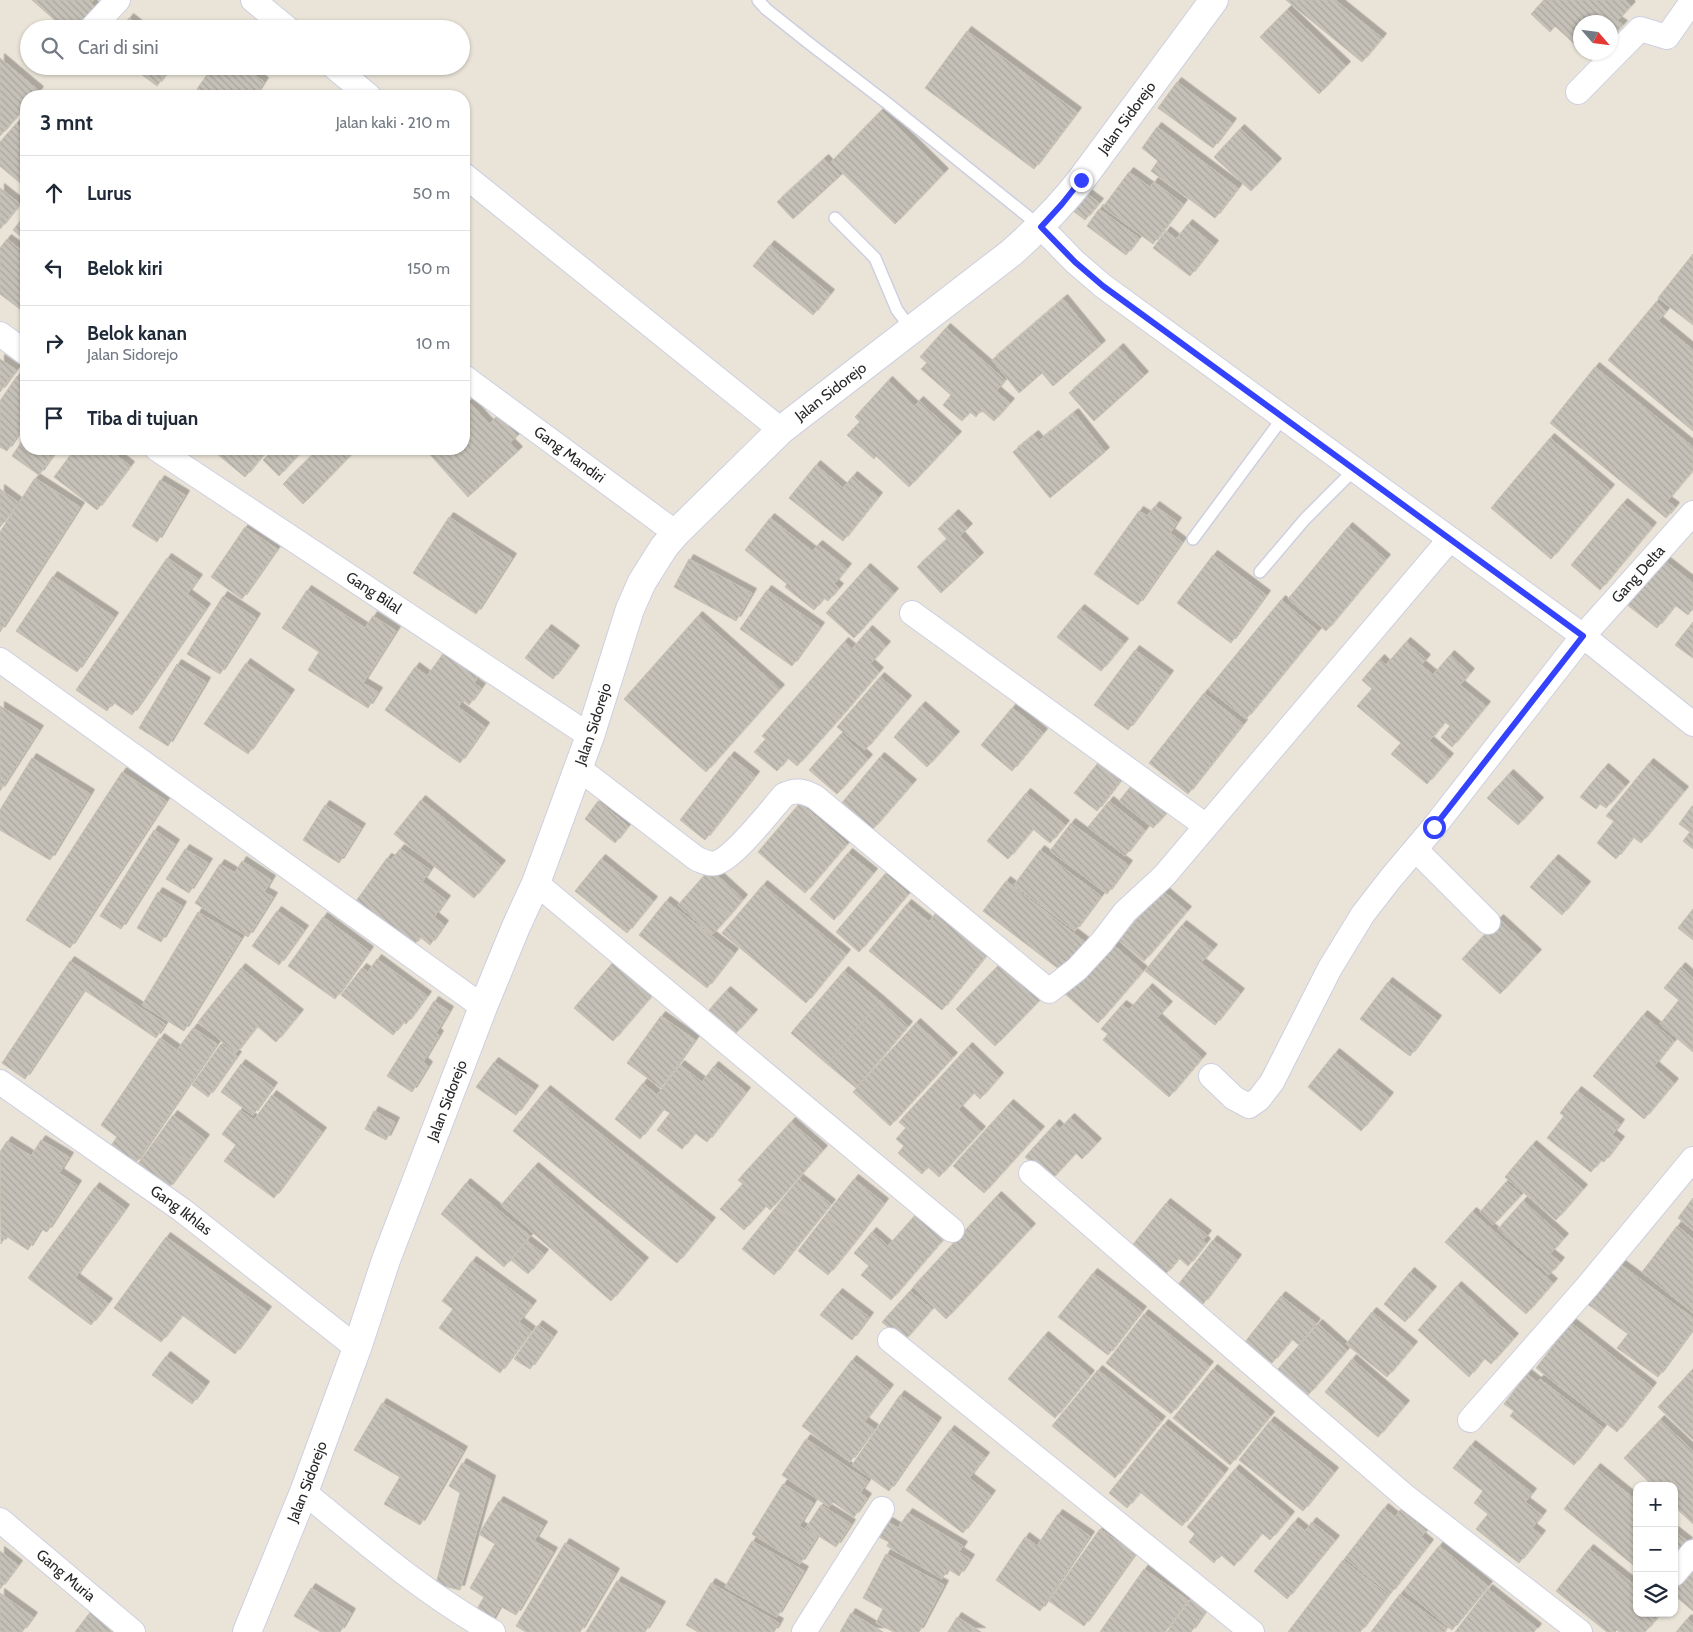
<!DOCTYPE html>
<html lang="id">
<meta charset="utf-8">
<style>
:root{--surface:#fff;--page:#f6f6f7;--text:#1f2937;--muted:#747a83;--line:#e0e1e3}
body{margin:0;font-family:Cabin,sans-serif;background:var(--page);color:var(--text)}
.controls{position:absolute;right:15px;bottom:15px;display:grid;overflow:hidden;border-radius:10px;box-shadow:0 1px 4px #0004}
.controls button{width:45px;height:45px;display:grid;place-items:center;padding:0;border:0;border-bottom:1px solid var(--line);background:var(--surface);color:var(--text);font:25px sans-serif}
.compass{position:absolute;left:1573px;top:15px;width:45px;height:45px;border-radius:50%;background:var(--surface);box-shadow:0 1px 4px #0004;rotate:118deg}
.stop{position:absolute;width:15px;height:15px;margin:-11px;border:4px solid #3443fb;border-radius:50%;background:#fff}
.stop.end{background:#3443fb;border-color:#fff;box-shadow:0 1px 5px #0008}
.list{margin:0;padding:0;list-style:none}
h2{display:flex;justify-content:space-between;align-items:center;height:65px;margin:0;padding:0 20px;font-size:21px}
h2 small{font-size:16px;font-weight:400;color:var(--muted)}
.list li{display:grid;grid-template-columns:32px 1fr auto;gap:15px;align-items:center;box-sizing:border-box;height:75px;padding:0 20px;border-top:1px solid var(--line)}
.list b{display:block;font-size:19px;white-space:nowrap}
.list p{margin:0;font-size:16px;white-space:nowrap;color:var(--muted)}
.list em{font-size:16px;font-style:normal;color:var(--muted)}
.icon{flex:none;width:28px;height:28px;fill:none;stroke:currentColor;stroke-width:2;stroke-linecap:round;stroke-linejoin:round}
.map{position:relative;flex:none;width:1693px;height:1632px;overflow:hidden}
.search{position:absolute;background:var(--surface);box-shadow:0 1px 4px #0004;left:20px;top:20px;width:450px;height:55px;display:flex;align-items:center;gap:12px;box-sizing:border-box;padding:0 18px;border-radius:28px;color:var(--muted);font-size:19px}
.panel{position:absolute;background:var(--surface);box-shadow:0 1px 4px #0004;left:20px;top:90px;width:450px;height:365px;border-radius:20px}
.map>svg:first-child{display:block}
.building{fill:url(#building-back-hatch);stroke:#c5c0b2;filter:url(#shadow)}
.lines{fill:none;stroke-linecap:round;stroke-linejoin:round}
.service-casing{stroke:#cdcfe1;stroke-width:14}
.minor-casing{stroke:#cdcfe1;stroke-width:26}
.tertiary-casing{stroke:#cdcfe1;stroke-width:30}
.service{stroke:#fff;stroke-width:11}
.minor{stroke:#fff;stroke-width:24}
.tertiary{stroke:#fff;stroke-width:28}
.route{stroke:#3443fb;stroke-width:6}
.labels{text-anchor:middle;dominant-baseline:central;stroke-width:4.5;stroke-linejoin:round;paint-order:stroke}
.street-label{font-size:15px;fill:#272727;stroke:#fff}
</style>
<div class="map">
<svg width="1693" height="1632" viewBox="0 0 1693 1632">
<defs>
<pattern id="building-back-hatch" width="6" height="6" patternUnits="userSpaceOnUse" patternTransform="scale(1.25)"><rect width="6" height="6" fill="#c5c1b8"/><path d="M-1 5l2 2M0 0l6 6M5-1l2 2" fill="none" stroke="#a9a69e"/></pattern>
<filter id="shadow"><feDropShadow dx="4.5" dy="-4.5" stdDeviation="0" flood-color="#0004"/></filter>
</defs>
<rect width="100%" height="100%" fill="#eae4d8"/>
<path class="building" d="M32,0H94L91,3L95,7L76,29H65Z
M1286,0H1335L1382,38L1362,62Z
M1544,0H1624L1631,6L1617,21L1623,25L1610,39V22H1580V49L1555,26L1550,32L1531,14Z
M1287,10L1346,66L1319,94L1260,37Z
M129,18L143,29H121Z
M967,31L1077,112L1034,169L925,88Z
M0,58L39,91L35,96H26V106L0,136Z
M130,66H171L157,86Z
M213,66H241L264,82L255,96H207L197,89Z
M1177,82L1232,123L1213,148L1158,108Z
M881,111L944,173L895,224L831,162Z
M16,124L26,133V188L0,166V142Z
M1157,127L1238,188L1215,218L1151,171L1158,161L1142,148Z
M1240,129L1277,163L1251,191L1214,157Z
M824,159L840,176L793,219L777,202Z
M1129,172L1150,187L1154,182L1183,204L1153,244L1103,207Z
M0,188L20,204L0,229Z
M1082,190L1099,203L1085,220L1068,207Z
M1099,209L1139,238L1126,255L1087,226Z
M26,214V241L13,230Z
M1188,224L1214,245L1190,276L1153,248L1166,231L1176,239Z
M7,239L26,254V303L21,310L0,294V248Z
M770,245L830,294L813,315L753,266Z
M1693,254V325L1658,298Z
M1063,299L1101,345L1053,386L1042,373L1019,393L992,360Z
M1656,302L1666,311L1658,321L1693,350V431L1608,360Z
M946,328L1005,380L996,391L1010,403L994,421L981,410L976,417L970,412L962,421L943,405L951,395L921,369L927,363L920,357Z
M1119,348L1144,376L1094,421L1069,393Z
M0,359L16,370L0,392Z
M1595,367L1693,447V470L1667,501L1675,507L1666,518L1550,423Z
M17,376L26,382V423L7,451L0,447V401Z
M888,381L914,406L919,401L957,436L909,487L876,456L874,459L847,435L860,422L855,417Z
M469,402L489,424L498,416L517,436L510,443L518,451L468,497L425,449H464V407Z
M1074,413L1105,452L1050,498L1013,452L1034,435L1039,441Z
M26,435V449H57L39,475L12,456Z
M1550,438L1610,489L1551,559L1491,508Z
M75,449H108L130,466L97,510L54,477Z
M211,449H268L245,477Z
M274,449H304L279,476L263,460Z
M318,449H357L303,504L283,484Z
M816,465L843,488L853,476L878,497L843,541L789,498Z
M35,478L80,507L0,632V532Z
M160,480L185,495L157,542L132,526Z
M0,489L19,503L0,527Z
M1623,503L1652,527L1600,590L1571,565Z
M1155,506L1177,522L1170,533L1182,542L1138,605L1094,574L1139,511L1147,516Z
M954,514L968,528L960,536L979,557L941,593L917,567L947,539L938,529Z
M449,517L512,558L476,614L413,573Z
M770,518L812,551L818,545L847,568L834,584L839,588L828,601L824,598L814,610L785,587L787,584L745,550Z
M245,527L277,549L242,599L211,577Z
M1348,527L1386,559L1326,631L1288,599Z
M1213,555L1266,595L1231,643L1177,603Z
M167,558L198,579L187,594L206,608L132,715L113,702L107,711L76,690Z
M1661,558L1693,583V608L1688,615L1675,605L1657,628L1626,604Z
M689,559L752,593L736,621L674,587Z
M866,568L894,593L854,638L826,613Z
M53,576L114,617L77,672L16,631Z
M307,590L365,628L373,616L396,631L363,683L378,692L368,708L308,670L319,652L282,628Z
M767,590L820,627L792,666L740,629Z
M223,596L256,618L220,674L187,654Z
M1281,600L1318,631L1246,719L1208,689Z
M1080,609L1124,643L1101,671L1057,637Z
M698,616L780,689L706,772L624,699Z
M1693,622V658L1675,645Z
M547,629L575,650L553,679L525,658Z
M868,630L886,646L870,664L879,672L839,719L804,688L844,642L852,649Z
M1406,642L1426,659L1421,665L1433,675L1450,655L1470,673L1460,685L1486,706L1452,747L1441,737L1450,726L1445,722L1429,741L1449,758L1427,784L1391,754L1401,743L1357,706L1372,689L1362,680L1380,659L1386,665Z
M1135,650L1169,675L1128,730L1094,705Z
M445,651L479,675L474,683L481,688L469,705L463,700L458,707L485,727L460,763L385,710L415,667L427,676Z
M246,663L290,694L248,754L204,724Z
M177,664L206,682L168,746L139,728Z
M880,677L907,700L865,750L837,727Z
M804,688L839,719L797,766L788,758L777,771L754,752L766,739L762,736Z
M1204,693L1243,724L1188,794L1149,763Z
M0,706L39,730L0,791Z
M921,706L955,736L927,767L894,737Z
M1012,708L1043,733L1012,771L981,745Z
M841,734L868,759L837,794L809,770Z
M730,756L755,776L705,840L680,820Z
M880,757L912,784L872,830L841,804Z
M32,758L90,794L50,860L0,830V810Z
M1098,763L1120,781L1097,811L1074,793Z
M1649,763L1684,791L1641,843L1633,837L1616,859L1597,843L1614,821L1606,816Z
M1604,768L1625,786L1606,808L1600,804L1596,809L1580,797Z
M122,772L166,801L70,948L26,920Z
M1509,774L1539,802L1518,825L1487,798Z
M1135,781L1170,809L1153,828L1119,801Z
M1026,793L1065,825L1050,843L1033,829L1008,859L987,841Z
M421,800L501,865L474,898L394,834Z
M598,801L628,826L615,843L585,819Z
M1109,801L1145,830L1125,856L1088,827Z
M800,803L847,844L805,893L758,852Z
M325,805L361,828L339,863L303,840Z
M1692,806L1693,807V849L1683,841L1690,832L1679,824Z
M1071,823L1128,865L1107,894L1050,851Z
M154,830L175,844L121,929L100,916Z
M185,849L208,863L189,893L166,879Z
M400,849L430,870L422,882L446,900L434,917L444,925L430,945L420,937L413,946L354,904L387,858L391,860Z
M1040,850L1101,896L1075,931L1014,885Z
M848,853L873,873L834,920L810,899Z
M601,859L653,901L627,933L575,891Z
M1554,859L1586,886L1562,915L1530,887Z
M242,861L271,880L264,892L273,897L248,937L195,903L220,864L235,873Z
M710,869L743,899L729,916L694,887Z
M885,874L908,894L859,952L836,932Z
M1006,881L1086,943L1064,973L983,911Z
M763,885L846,954L806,1003L722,933Z
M694,887L729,916L712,935L678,905Z
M1162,890L1187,911L1144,961L1119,940Z
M158,892L182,906L161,942L137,928Z
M666,901L734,953L707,988L639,935Z
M907,904L929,922L938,910L989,952L942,1010L869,951Z
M1693,909V940L1678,928Z
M277,911L304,930L279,965L252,946Z
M198,912L241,938L184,1031L142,1005Z
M323,917L369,951L335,999L288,966Z
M1499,919L1537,954L1500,994L1462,959Z
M1182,925L1213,949L1201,963L1240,993L1215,1025L1145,971Z
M1109,941L1143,971L1098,1023L1064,993Z
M377,959L427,996L406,1024L403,1022L393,1035L341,995L362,968L368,972Z
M615,960L654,993L613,1041L574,1008Z
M70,961L165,1024L156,1038L84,990L25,1079L2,1063Z
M1003,961L1042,998L995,1046L956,1009Z
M1681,967L1693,978V1052L1660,1024L1679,1000L1664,988Z
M241,968L299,1014L276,1042L257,1026L236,1053L198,1022Z
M844,971L880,1001L827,1064L791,1033Z
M1388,982L1437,1020L1410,1056L1360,1019Z
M1148,988L1168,1006L1157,1018L1202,1058L1169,1097L1103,1040L1108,1034L1101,1029L1122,1005L1129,1010Z
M726,991L753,1014L736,1033L709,1010Z
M434,1001L449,1011L436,1033L439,1035L423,1062L428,1066L412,1092L387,1076Z
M880,1001L908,1026L856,1088L827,1064Z
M1643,1015L1674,1041L1654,1066L1674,1083L1644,1119L1593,1076Z
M661,1016L695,1040L661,1088L627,1063Z
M916,1023L953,1057L890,1126L853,1092Z
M193,1028L217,1044L135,1164L110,1147L117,1137L101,1125L160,1038L177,1050Z
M221,1044L237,1056L208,1097L192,1085Z
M968,1047L999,1077L980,1099L974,1093L958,1110L981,1131L939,1177L928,1167L922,1174L898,1153L904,1146L896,1139L906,1128L899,1122Z
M1335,1053L1389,1097L1361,1131L1308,1087Z
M494,1062L534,1090L516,1115L476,1087Z
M241,1064L273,1087L253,1115L221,1092Z
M680,1065L702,1082L714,1066L746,1092L707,1142L695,1133L682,1149L657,1130L670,1113L663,1109L640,1139L615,1119L643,1083L657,1095Z
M546,1090L711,1222L677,1263L513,1131Z
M1577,1091L1620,1124L1612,1135L1620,1141L1604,1162L1601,1160L1591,1172L1547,1138L1564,1116L1560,1113Z
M272,1095L322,1132L274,1198L224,1161L236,1145L222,1134L240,1110L254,1120Z
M1009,1104L1040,1131L984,1193L953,1166Z
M374,1111L395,1122L386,1140L365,1129Z
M173,1115L205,1139L188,1162L156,1139Z
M1070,1118L1097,1143L1082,1159L1076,1153L1051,1180L1025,1157L1055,1124L1060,1129Z
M791,1122L823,1150L770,1210L766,1206L744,1230L720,1209L743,1184L738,1180Z
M156,1139L188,1162L168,1189L137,1165Z
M41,1140L69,1157L59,1173L77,1185L47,1232L41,1229L28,1250L6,1236L1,1244L0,1152L7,1141L31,1156Z
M1532,1145L1583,1189L1556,1220L1505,1177Z
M534,1167L644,1262L611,1301L501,1205Z
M799,1179L831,1204L809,1231L777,1206Z
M854,1179L884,1203L856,1240L825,1216Z
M1506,1182L1521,1195L1493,1225L1480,1212Z
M466,1183L530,1236L504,1267L441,1214Z
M95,1187L125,1209L75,1278L108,1303L91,1325L28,1278Z
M997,1196L1031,1228L946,1319L913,1287Z
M1693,1198V1230L1678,1218Z
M1523,1201L1564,1238L1550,1254L1560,1262L1549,1275L1498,1229Z
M1166,1203L1207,1235L1203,1240L1206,1243L1188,1266L1179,1258L1165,1275L1131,1247Z
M777,1206L809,1231L774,1275L742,1249Z
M918,1212L946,1236L891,1300L861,1275L869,1266L854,1253L872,1232L888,1246Z
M1472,1212L1553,1283L1526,1314L1445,1242Z
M825,1216L856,1240L828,1275L798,1251Z
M1677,1226L1693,1239V1313L1642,1272Z
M166,1237L267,1311L235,1354L182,1315L161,1342L114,1308Z
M1213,1240L1237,1259L1203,1304L1178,1285Z
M527,1241L544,1254L528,1274L511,1260Z
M1613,1259L1693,1318V1329L1658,1377L1617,1348L1628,1334L1582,1300Z
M472,1261L532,1305L519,1322L531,1331L500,1373L439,1328L453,1309L442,1301Z
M1410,1272L1432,1291L1405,1322L1384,1304Z
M1093,1273L1142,1311L1108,1355L1058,1317Z
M1457,1286L1514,1338L1491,1364L1484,1358L1469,1377L1418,1330Z
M910,1291L932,1309L904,1341L882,1322Z
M838,1293L869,1317L852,1340L820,1315Z
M1281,1296L1316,1323L1299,1345L1292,1339L1272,1363L1245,1342Z
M1372,1312L1413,1346L1387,1377L1346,1344Z
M1144,1314L1209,1366L1171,1414L1106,1363Z
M1571,1323L1652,1387L1617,1432L1536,1368Z
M1318,1324L1347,1350L1308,1395L1278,1369Z
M538,1325L553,1336L530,1369L514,1359Z
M1044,1336L1090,1375L1055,1418L1008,1379Z
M166,1356L205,1386L192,1404L152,1375Z
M1352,1359L1405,1405L1378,1437L1325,1392Z
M852,1360L889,1389L864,1422L874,1429L850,1462L802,1426Z
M1213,1369L1270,1416L1230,1465L1173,1418Z
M1098,1370L1161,1421L1115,1478L1052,1426Z
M1691,1371L1693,1373V1440L1658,1407Z
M1527,1374L1537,1382L1540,1379L1603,1428L1574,1465L1510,1416L1514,1411L1504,1404Z
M900,1395L937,1422L889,1491L852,1465Z
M382,1403L463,1451L420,1525L384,1504L400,1477L354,1450Z
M1660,1420L1693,1451V1524L1674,1506V1486H1653L1624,1458Z
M1270,1421L1334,1472L1303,1511L1239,1460Z
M1164,1424L1224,1473L1182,1526L1140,1492L1127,1508L1109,1493Z
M950,1430L985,1457L969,1478L991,1495L963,1533L906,1490Z
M806,1439L868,1481L860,1493L867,1498L854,1517L833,1502L829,1507L782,1475Z
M1471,1445L1532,1493L1525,1502L1542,1515L1532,1528L1541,1535L1519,1563L1476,1529L1488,1514L1474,1503L1483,1491L1453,1468Z
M462,1463L491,1480L460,1590L436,1584L460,1493L449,1486Z
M1596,1468L1637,1501V1568L1564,1509Z
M1235,1469L1290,1516L1270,1540L1262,1533L1234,1566L1220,1554L1214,1563L1189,1542L1195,1534L1187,1527Z
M783,1484L813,1503L799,1526L817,1537L800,1564L752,1534Z
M499,1501L543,1526L534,1541L553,1552L516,1615L500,1606L491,1623L474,1614L484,1597L470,1588L495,1544L479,1534Z
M821,1505L851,1524L836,1547L806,1528Z
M1384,1508L1395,1517L1400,1510L1426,1531L1421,1537L1429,1544L1390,1594L1345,1558Z
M908,1513L963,1546L959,1552L970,1559L959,1576L948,1569L942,1579L887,1546L889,1542L879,1537L888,1522L898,1528Z
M1058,1514L1090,1536L1040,1611L996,1580L1025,1537L1037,1546Z
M1294,1522L1305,1531L1312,1522L1335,1540L1287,1599L1254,1571Z
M1100,1529L1135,1554L1084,1626L1049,1601Z
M1674,1531L1688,1542L1674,1560Z
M752,1541L804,1571L777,1617L725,1587Z
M565,1543L615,1573L580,1632H526L516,1626Z
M1439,1546L1488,1586L1452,1630L1404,1590Z
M1589,1549L1637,1587V1613H1657L1659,1615L1645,1632H1620L1617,1630L1615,1632H1607L1556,1591Z
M0,1551L18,1565L0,1589Z
M886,1554L944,1585L919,1632H894L876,1623L883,1609L863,1598Z
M1343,1560L1388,1595L1360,1632H1288Z
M1693,1563V1611L1674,1595V1585Z
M1144,1569L1188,1600L1165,1632H1100Z
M617,1581L661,1606L645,1632H586Z
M711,1583L779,1623L774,1632H698L686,1625Z
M311,1588L351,1613L340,1632H321L294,1616Z
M1488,1589L1537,1628L1534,1632H1455Z
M0,1593L33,1617L22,1632H0Z
M1400,1594L1447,1629L1445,1632H1371Z
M1191,1599L1206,1610L1191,1632H1167Z
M95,1606L130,1632H75Z
M851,1613L883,1632H840Z
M957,1617L981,1632H948Z
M1687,1619L1693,1624V1632H1676Z"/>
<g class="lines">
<defs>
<path id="service" d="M758,0L766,9L810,44L887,103L1041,227
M835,218L875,258L897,310L912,330
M1193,539L1284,416
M1260,572L1305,519L1355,469"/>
<g id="minor">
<path d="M253,0L288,29"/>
<path d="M91,29L118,0"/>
<path d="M333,66L369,96"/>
<path d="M1578,92L1640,29L1667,37L1693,0"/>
<path d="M464,175L781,430"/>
<path d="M1041,227L1075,262L1103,286L1583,636L1693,724"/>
<path d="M0,334L26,353"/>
<path id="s1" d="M464,377L676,533"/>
<path id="s2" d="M157,449L590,736"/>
<path d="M912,613L1206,826"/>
<path d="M0,660L483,1007"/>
<path d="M577,767L697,859C703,861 709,865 716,863C734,858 770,811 784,795C796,789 803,791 815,797L1049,991L1077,969L1102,942L1125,912L1164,876L1450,539"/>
<path d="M1416,850L1488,922"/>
<path d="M536,883L952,1230"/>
<path id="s3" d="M1211,1076L1234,1098L1249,1106L1259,1099L1272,1082L1330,968L1363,914L1391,878L1434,827L1583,636L1693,513"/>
<path id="s4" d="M0,1082L182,1210L357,1348"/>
<path d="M1031,1173L1406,1497L1580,1632"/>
<path d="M890,1340L1252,1632"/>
<path d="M1470,1420L1587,1287L1693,1159"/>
<path d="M304,1492C365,1542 424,1593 493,1632"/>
<path id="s5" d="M0,1520L133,1632"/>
<path d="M1674,1574L1693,1552"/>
<path d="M804,1632L882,1509"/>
</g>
<g id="tertiary">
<path id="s6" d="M247,1632L304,1492L357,1348L386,1260L483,1007L515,929L536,883L590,736L630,609L642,582L664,547L676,533L781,430L1011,253C1037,230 1060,207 1081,180L1214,0"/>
</g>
</defs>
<use href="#service" class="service-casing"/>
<use href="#minor" class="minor-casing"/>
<use href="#tertiary" class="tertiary-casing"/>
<use href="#service" class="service"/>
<use href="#minor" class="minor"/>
<use href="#tertiary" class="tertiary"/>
</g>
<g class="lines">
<path class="route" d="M1081,180L1062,204L1041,227L1075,262L1103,286L1583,636L1434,827"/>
</g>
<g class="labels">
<g class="street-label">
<text stroke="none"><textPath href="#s6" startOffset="1798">Jalan Sidorejo</textPath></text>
<text stroke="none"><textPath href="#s6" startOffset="1392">Jalan Sidorejo</textPath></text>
<text stroke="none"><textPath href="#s1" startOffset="131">Gang Mandiri</textPath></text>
<text stroke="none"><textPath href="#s3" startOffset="711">Gang Delta</textPath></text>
<text stroke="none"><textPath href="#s2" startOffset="260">Gang Bilal</textPath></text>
<text stroke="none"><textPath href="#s6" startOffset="972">Jalan Sidorejo</textPath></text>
<text stroke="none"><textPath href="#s6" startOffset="568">Jalan Sidorejo</textPath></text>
<text stroke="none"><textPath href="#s4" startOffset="222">Gang Ikhlas</textPath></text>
<text stroke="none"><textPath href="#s6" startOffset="162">Jalan Sidorejo</textPath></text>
<text stroke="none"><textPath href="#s5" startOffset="86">Gang Muria</textPath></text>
</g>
</g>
</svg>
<div class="controls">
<button>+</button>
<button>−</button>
<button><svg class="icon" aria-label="layers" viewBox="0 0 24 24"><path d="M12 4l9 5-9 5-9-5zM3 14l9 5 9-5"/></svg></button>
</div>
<svg class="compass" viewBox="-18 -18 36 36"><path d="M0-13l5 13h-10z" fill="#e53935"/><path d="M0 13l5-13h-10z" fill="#747a83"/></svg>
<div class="stop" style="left:1434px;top:827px"></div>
<div class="stop end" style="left:1081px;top:180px"></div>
<div class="search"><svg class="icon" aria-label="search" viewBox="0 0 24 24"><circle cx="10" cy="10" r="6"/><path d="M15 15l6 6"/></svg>Cari di sini</div>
<section class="panel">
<h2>3 mnt<small>Jalan kaki · 210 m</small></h2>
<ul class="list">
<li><svg class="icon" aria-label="ahead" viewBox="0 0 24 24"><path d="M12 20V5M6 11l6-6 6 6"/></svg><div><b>Lurus</b></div><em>50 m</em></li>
<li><svg class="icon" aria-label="left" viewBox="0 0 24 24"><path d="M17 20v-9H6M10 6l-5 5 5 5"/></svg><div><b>Belok kiri</b></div><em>150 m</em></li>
<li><svg class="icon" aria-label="right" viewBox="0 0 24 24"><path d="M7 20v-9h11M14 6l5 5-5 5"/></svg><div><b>Belok kanan</b><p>Jalan Sidorejo</p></div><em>10 m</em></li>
<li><svg class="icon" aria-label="arrive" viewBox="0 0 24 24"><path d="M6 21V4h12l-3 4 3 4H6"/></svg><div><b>Tiba di tujuan</b></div></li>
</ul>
</section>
</div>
